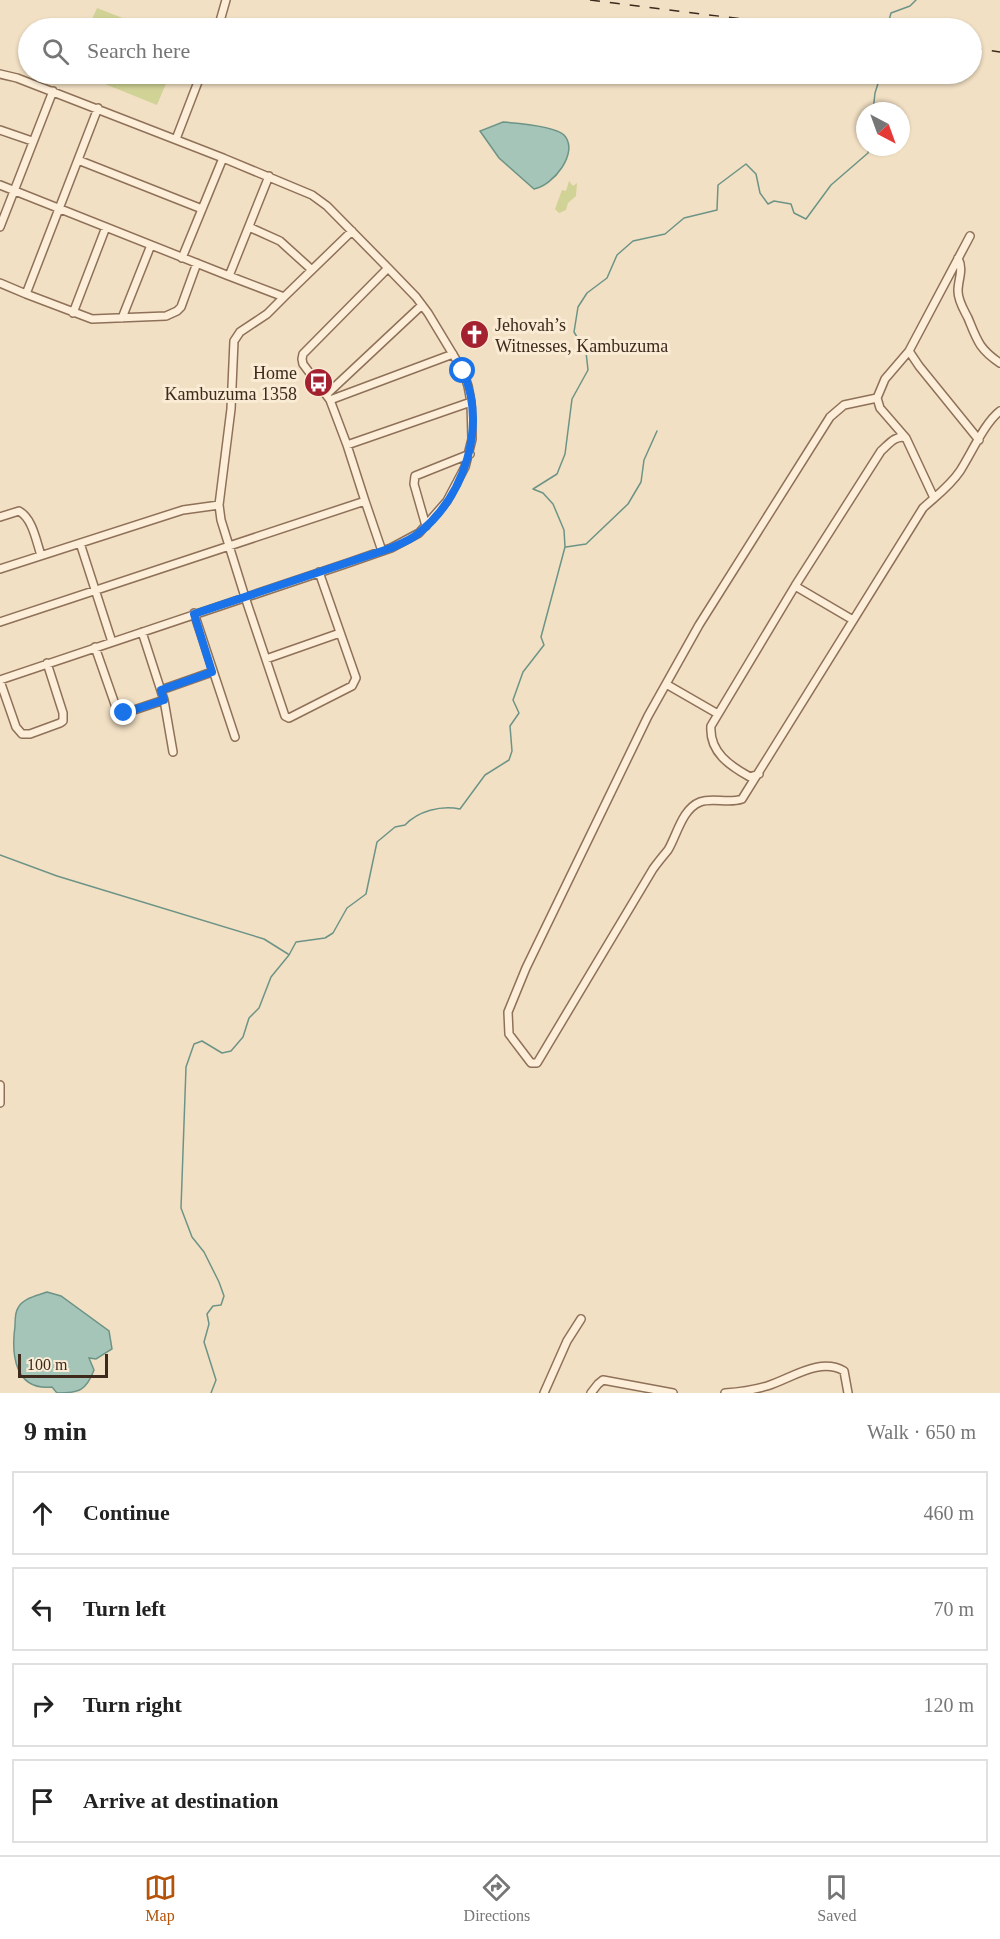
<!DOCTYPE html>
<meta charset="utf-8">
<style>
:root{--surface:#fff;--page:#f6f6f6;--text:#222;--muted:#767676;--line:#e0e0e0;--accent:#b45309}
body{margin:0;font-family:Georgia,serif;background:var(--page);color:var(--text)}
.compass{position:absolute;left:856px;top:102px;width:54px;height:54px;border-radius:50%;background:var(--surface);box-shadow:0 2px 4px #0004;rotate:139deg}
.scale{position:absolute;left:18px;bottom:15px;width:90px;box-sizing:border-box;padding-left:6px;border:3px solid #3d2a1d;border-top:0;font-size:16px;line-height:21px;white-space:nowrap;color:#3d2a1d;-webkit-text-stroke:4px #f9ebd4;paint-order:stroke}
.stop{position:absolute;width:18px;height:18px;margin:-14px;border:4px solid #1a73e8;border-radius:50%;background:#fff}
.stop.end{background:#1a73e8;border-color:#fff;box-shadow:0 2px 6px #0008}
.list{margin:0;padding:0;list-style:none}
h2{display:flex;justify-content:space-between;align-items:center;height:78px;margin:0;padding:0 24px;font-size:26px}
h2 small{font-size:20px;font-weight:400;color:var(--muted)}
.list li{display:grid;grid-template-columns:39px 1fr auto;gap:18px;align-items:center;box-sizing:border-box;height:84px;margin:0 12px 12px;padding:0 12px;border:2px solid var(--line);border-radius:0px}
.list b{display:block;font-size:22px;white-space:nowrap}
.list em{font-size:20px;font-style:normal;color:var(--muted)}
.icon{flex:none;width:33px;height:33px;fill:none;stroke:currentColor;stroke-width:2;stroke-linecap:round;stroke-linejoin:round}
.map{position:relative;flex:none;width:1000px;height:1393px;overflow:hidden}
.search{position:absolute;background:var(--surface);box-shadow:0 2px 4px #0004;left:18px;right:18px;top:18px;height:66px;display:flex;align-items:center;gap:15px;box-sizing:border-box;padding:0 21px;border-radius:33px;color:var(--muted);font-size:22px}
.sheet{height:462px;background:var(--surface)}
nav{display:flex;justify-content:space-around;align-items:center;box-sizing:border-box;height:84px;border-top:2px solid var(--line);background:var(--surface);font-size:16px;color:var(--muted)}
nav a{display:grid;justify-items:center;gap:3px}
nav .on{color:var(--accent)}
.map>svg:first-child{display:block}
.green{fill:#d0d296}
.water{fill:#a6c5b9;stroke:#6c9486;stroke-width:1.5}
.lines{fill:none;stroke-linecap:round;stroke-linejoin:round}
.stream{stroke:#6c9486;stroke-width:1.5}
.minor-casing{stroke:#8f7058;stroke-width:10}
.minor{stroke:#fceed8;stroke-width:7}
.rail{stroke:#3d2a1d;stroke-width:1.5;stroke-dasharray:10 10;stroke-linecap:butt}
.route{stroke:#1a73e8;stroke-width:8}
.labels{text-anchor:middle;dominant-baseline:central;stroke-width:6;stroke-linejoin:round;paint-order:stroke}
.poi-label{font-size:18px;fill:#3d2a1d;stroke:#f9ebd4;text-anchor:start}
</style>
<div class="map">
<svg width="1000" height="1393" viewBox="0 0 1000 1393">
<rect width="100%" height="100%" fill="#f2e0c4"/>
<path class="green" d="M97,8L148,28H88Z
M80,74H170L157,105Z
M569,181L573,186L577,183L576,196L568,203L566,210L559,213L555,209L562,190L566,191Z"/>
<path class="water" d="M503,122C516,123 555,126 564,135C580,152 553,186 534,189L499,158L480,131Z
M47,1292L61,1296L109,1331L112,1349L96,1359L89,1358L94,1370C86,1391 79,1393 57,1393L52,1387C15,1391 11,1355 15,1326C15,1320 15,1312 18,1308C23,1298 37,1296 47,1292Z"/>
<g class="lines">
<path class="stream" d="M887,28L891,13L910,6L916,0
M873,111L875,93L881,74
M566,547L586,544L628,504L641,482L644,460L657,431
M0,855L57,876L264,939L288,954
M211,1393L216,1380L204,1342L209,1324L207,1314L213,1306L221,1305L224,1296L219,1282L204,1252L192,1237L181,1208L186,1067L194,1044L202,1041L222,1053L231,1051L243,1037L249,1018L259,1008L271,977L289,955L296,942L325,938L333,933L347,908L366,894L377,842L395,827L405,825C418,811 441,805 460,809L485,775L509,760L512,751L510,726L519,713L513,700L523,672L544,645L541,637L565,547L564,530L553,504L543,493L533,489L557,474L565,454L572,399L588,370L586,352L574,332L578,307L587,293L607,278L617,255L633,241L665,234L684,218L717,210L718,185L746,164L756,174L760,193L768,204L774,201L791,204L794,213L806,219L831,185L868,153L869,147"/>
<defs>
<path id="minor" d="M218,28L226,0
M0,74L17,78L223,158L312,195L327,206L388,268L416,297L428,313L463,371L468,386L471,402L472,439L465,467L447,501L419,533L391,548L348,563L0,680
M98,108L26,294L92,319L166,316L177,311L181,307L197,263
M0,130L32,141
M176,139L201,74
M78,160L202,209
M0,185L229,276L269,176
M0,227L53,91
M249,227L280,241L312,270
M970,236L909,351L919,366L979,440
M182,258L223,158
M958,258C964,270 958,279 958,291C958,301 964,310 968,318C977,340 979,349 1000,363
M388,268L303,354L302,359L303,364L330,400L347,445L471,402
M229,276L284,297L352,231
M0,283L26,294
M73,313L106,227
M122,318L151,245
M327,394L422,305
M877,398L844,405L830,417L699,625L648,716L526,968L508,1012L509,1034L531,1063H537L653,869C658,862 663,856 668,850C677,835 682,809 700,802C713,797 728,804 742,799L923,508C936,496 950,486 960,471C971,454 985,422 1000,411
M330,400L453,354
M906,438L880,408L877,398L885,379L909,351
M365,501L382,551
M219,505L231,409L234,341L240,332L267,314L284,297
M0,517L19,511C33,519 36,541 41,555
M426,526L414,484L415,476L470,454
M80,543L112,642
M0,569L183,510L219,505L221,520L245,597L285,716L289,718L352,686L356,678L319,572
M795,586L853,620
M194,613L235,737
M0,622L365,501L347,445
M142,632L164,700L173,752
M95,647L117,710L125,713L164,700
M266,659L340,633
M0,681L16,727L22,734H30L60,723L63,721V713L47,663
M666,684L718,714
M161,690L212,672
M759,774L750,777C730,766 709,752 711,726L795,586L881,451C888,445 896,434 906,438L934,498
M0,1085V1103
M544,1393L567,1341L581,1319
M591,1393L598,1384L603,1380L673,1393
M725,1393C739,1392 753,1390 767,1386C792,1378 820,1357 844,1371L848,1393"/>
</defs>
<use href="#minor" class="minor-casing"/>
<use href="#minor" class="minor"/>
<path class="rail" d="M590,0L814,28
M972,48L1000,52"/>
</g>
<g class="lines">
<path class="route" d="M124,713L164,700L161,690L212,672L194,614L391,548C400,544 411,540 419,533C465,495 487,427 463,371"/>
</g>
<defs>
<symbol id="church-disc" viewBox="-11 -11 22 22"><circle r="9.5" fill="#a42230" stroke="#f9ebd4"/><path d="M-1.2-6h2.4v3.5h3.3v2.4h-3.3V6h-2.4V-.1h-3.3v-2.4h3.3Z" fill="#fff"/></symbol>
<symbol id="bus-disc" viewBox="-11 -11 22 22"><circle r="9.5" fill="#a42230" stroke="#f9ebd4"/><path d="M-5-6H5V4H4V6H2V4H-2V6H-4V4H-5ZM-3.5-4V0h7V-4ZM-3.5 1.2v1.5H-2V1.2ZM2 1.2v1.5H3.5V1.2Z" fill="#fff"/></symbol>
</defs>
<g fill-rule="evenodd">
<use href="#church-disc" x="458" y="318" width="33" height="33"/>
<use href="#bus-disc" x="302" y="366" width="33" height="33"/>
</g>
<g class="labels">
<g class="poi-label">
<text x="495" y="325">Jehovah’s<tspan x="495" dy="21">Witnesses, Kambuzuma</tspan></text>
<text x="297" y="373" text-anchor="end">Home<tspan x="297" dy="21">Kambuzuma 1358</tspan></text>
</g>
</g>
</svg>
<svg class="compass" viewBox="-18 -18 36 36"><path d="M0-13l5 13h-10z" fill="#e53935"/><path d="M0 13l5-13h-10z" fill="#767676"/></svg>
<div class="scale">100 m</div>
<div class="stop" style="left:463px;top:371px"></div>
<div class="stop end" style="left:124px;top:713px"></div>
<div class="search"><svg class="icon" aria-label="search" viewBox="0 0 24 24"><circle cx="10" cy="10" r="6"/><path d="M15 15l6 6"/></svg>Search here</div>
</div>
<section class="sheet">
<h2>9 min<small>Walk · 650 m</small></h2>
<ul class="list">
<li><svg class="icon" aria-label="ahead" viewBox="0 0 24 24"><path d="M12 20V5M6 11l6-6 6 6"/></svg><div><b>Continue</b></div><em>460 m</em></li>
<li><svg class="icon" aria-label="left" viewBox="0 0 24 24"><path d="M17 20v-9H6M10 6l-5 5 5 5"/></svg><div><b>Turn left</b></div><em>70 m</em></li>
<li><svg class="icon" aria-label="right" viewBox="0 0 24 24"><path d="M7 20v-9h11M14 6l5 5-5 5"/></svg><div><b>Turn right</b></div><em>120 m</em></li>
<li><svg class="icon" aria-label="arrive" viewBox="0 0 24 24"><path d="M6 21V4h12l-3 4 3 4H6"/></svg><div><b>Arrive at destination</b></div></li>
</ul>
</section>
<nav>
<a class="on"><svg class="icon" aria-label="map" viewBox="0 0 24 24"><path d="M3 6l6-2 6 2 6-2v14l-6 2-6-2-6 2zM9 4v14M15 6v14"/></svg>Map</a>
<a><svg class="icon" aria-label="directions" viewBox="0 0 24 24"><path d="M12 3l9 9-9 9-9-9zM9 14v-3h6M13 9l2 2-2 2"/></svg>Directions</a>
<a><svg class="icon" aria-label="saved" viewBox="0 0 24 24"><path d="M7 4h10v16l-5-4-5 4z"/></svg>Saved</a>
</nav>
